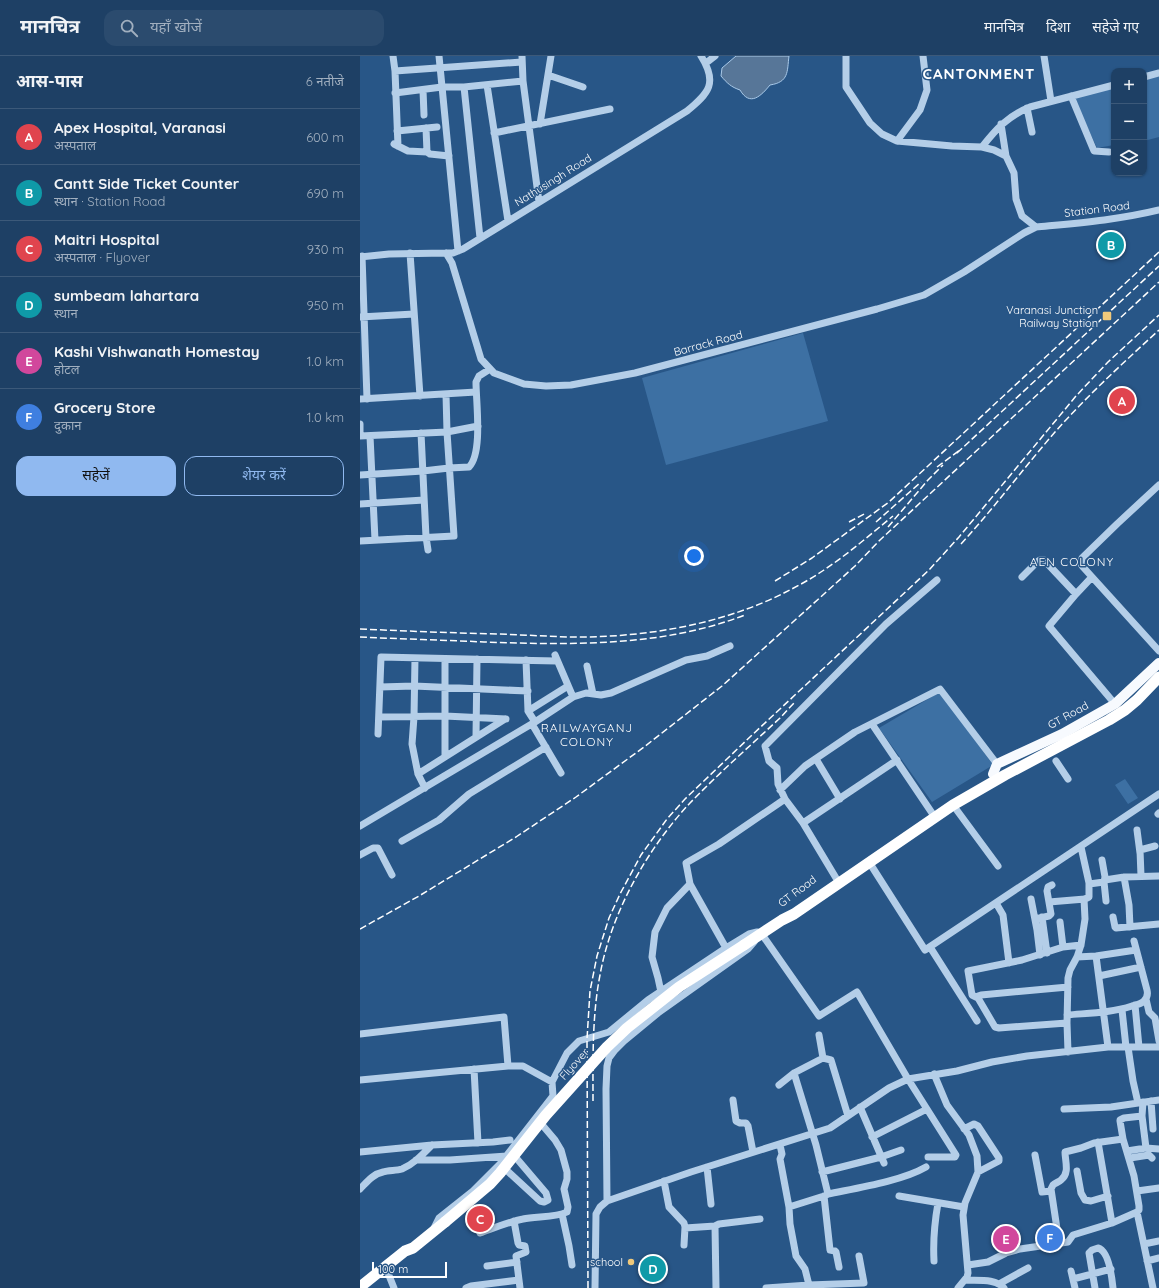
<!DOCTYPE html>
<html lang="hi">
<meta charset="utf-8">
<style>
:root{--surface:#1e4065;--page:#2b4b6e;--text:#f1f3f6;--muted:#a1afbf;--line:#3c5979;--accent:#90b9f0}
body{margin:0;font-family:Quicksand,"Noto Sans Devanagari",sans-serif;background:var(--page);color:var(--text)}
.controls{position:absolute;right:12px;top:12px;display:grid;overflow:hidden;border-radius:8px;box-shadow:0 1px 3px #0004}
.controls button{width:36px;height:36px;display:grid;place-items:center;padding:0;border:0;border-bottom:1px solid var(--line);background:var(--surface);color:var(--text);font:20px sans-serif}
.scale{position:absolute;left:12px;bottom:10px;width:75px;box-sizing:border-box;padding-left:4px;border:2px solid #fff;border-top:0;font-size:11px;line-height:14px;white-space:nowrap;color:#fff;-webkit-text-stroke:3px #285687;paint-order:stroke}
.you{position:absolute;left:334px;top:500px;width:14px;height:14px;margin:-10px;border:3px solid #fff;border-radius:50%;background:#1a73e8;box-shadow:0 0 0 6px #1a73e833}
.badge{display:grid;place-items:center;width:26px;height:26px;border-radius:50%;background:var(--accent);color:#fff;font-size:13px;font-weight:700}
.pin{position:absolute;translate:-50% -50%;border:2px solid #fff;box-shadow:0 1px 4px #0006}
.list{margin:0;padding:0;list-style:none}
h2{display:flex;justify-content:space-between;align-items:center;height:52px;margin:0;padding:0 16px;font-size:17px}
h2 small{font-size:13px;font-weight:400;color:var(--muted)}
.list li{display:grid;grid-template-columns:26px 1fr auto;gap:12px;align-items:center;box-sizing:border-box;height:56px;padding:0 16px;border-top:1px solid var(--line)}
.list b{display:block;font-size:15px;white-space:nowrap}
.list p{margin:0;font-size:13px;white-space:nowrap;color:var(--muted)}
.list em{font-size:13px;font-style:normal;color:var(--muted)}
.actions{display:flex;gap:8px;padding:12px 16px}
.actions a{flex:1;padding:9px 0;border:1px solid var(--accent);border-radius:12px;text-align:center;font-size:14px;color:var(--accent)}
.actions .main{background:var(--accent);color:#111}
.icon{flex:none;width:22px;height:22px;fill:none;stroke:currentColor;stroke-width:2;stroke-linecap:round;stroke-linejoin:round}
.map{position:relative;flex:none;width:799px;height:1232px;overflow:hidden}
header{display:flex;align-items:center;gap:24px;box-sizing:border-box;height:56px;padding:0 20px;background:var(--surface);border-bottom:1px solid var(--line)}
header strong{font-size:19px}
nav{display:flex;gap:22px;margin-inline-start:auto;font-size:14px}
.search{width:280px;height:36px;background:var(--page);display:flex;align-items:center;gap:10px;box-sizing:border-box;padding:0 14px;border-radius:12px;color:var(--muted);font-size:15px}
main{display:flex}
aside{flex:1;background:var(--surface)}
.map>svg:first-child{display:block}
.green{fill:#3d70a3}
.water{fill:#577698;stroke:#a9c9e8}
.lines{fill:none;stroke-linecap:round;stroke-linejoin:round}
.minor{stroke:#b4cee8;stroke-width:7}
.major{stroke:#f7fafe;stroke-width:10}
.highway{stroke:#fff;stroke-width:11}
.rail{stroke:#fff;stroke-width:1.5;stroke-dasharray:7 3;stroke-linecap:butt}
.highway-bridge{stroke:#fff;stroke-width:11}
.poi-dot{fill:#f0c97b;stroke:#285687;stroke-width:1.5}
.labels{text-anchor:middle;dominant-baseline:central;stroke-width:3;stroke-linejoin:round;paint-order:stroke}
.street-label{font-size:11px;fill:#fff;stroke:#285687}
.poi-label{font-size:11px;fill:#fff;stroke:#285687;text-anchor:end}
.neighbourhood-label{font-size:12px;letter-spacing:1px;fill:#fff;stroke:#285687}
.district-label{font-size:15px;font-weight:bold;letter-spacing:1px;fill:#fff;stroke:#285687}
</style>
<header>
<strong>मानचित्र</strong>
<div class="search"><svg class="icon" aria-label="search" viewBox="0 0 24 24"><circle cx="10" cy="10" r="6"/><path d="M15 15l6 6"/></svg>यहाँ खोजें</div>
<nav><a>मानचित्र</a><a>दिशा</a><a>सहेजे गए</a></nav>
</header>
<main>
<aside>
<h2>आस-पास<small>6 नतीजे</small></h2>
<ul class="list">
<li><span class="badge" style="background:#e0444e">A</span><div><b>Apex Hospital, Varanasi</b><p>अस्पताल</p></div><em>600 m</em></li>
<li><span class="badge" style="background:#0f9aa8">B</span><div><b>Cantt Side Ticket Counter</b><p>स्थान · Station Road</p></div><em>690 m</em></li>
<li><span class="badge" style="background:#e0444e">C</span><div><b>Maitri Hospital</b><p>अस्पताल · Flyover</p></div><em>930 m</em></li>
<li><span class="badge" style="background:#0f9aa8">D</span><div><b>sumbeam lahartara</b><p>स्थान</p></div><em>950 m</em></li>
<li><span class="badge" style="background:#d1479c">E</span><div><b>Kashi Vishwanath Homestay</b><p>होटल</p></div><em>1.0 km</em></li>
<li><span class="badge" style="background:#3f7fe0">F</span><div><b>Grocery Store</b><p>दुकान</p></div><em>1.0 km</em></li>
</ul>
<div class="actions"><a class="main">सहेजें</a><a>शेयर करें</a></div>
</aside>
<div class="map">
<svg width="799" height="1232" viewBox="0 0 799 1232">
<rect width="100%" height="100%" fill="#285687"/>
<path class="green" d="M799,18V81L784,85V22Z
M754,30V89L737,92L714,42Z
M443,277L468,365L306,409L282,322Z
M580,636L633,709L572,746L519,672Z
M765,723L778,742L768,748L755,729Z"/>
<path class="water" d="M376,0H429C427,16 429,26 410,29C401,40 390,51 380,34C371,31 367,27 361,20L362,12Z"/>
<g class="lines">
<path class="minor" d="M33,0L35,15L38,90
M79,0L98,195
M162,0L163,25L179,146
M486,0V31L510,67L522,78L537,85
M563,0L567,34L560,54L537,85L592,90L622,91L634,94L646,100L654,117L656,143L662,160L676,171
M684,0L691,45
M346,7L355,0
M35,15L162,6
M188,19L223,31
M784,21L799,17
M127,29L148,165
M104,31L120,182
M63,34L64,59
M35,37L82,31H104L163,25
M711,40L734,95L749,96
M667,52L672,76
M180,68L191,0
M641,68L646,100
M66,72L67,96
M37,75L77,71
M134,77L250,53
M34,88L48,95L67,96L70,98L89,100
M622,91C636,73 648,60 670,51L754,29
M50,197L60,340
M86,197L92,207L121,303L134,317L164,328L186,330L211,329L275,317L517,253L564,239L604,216L664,177L676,171C718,167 758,164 799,154
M2,200L7,343
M0,201L29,198L86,197H93L103,193L327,55C349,37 358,27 341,0
M0,261L54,258
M0,343L116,336
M0,368V380
M61,377L66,481L68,494
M0,380L87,376L118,370
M10,380L15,484
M0,419L63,415L89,412L109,411C123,397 116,346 116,326L119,320L130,313
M799,429L757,468L722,502L721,508L723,511L799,595
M0,448L64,444
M0,485L94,480L87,376L86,338
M662,521L677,506L680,504H684L716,538
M732,521L716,538L689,570L755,648
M195,599L213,641
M55,602L54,661L52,688L58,718L65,732
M85,603V700
M166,604L168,655L175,666
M227,610L233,638
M20,631L54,630L168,635
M168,655L208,630
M19,661L85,660L146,663
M172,668L201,717
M512,668L572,757
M18,678L21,601L197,605
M116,681L117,603
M456,703L480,743
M696,705L708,723
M58,718L145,663
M420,734L445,710L495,676L580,633L637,708
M425,743L418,728L417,712L409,705L405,690L526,568L577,524
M593,749L638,810
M798,758L799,757
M443,767L537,704
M0,770L175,666L213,641L226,637L241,639L251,637L326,604L347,600L370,590
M777,774L780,797
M42,785L79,764L109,738L186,691
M0,799L13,792H18L32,819
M509,806L565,894L799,738
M781,820L780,794L795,790
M745,824L764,821
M744,826L746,845
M729,828L744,826L745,821L742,804
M671,843L677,874L680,899
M689,846L725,843L729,841V827L721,791
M636,847L643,859L649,907
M682,861L687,897
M753,861L755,871L756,872L799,868
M675,863L689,860L691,858L687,835L688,831L692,829
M700,866L703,891
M770,871L769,849L764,821L799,820
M570,891L617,965
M366,892L330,828L326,807L359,788L425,743L443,767L476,822
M736,900L748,991
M717,901L736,900L776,894
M739,920L781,911
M301,936L298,922L292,901L295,876L307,852L330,828
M618,942L612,939L608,915L662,904L703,891L721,889
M786,943L789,956L795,962L799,985
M775,949L779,991
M762,954L766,991
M707,959C729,957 751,957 772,950C776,949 781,948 784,945C787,942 788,938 787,934L774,885
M707,967L639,972L635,971L618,942V940L621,939L708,931
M0,978L144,961L148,1010
M459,979L463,1002L434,1017L456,1089L468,1138L464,1140L470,1194L475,1195L476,1196L479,1211
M768,991L773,1025L778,1047
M708,996L707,967L708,922L710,914L717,901L721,889L725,863L724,843
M463,1002L471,1004L488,1060
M114,1013L118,1087
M574,1018L587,1049L609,1079L617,1100L618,1116L605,1147L603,1159L608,1217L607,1221L598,1232
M0,1024L148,1010H163L192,1026
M419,1029L434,1017
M373,1044L376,1065L380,1067H386L388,1070L393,1096
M791,1045L793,1073
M783,1046L782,1060L786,1092
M500,1051L524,1107
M704,1053L751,1051L799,1044
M604,1073L614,1068L618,1070L639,1102V1105L618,1116
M512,1081L567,1053
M738,1086L752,1167L777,1156L779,1154V1150L774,1120L763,1083L760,1065V1064L764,1062L782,1060
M420,1089L422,1098L420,1103L429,1151L464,1140
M767,1095L786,1092L799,1093
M0,1096L72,1089L133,1086L150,1084
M675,1099L682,1136L691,1135
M770,1102L789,1099L792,1102
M56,1104H90L147,1100
M142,1110L180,1145L184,1146L188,1144L186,1137L152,1097
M347,1111L351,1148
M717,1115L721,1137L725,1144L731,1145L748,1140
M462,1116L521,1101L541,1094
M304,1125L309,1151L324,1167L325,1171L324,1189
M0,1133C7,1126 13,1118 23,1116C29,1114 36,1115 42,1113C54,1108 63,1098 72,1089
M777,1135L799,1132
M468,1138C497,1132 542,1125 566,1111
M539,1140L604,1151
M247,1145L246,1033L247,1010L249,1002L255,994L264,985L298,957L388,893L394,886
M429,1151L430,1168L436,1200L445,1213L449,1229L504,1227L499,1200
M777,1156L793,1232
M202,1158L209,1190L212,1209
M154,1165L158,1187L159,1189L165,1190L166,1196L156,1200L159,1224
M74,1172L79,1162L113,1135L140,1108L193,1040L192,1026L207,997L219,985L249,976L288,944L366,892L389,878L397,876L401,877L459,960L497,936L548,1023L596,1099L595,1101H568
M325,1172L355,1170
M120,1177C134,1172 148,1166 163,1163C175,1160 196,1162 207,1156L208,1151L204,1133L207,1123V1116L201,1094L195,1084L178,1064
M699,1186L691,1133L693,1129C695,1127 699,1126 701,1124C710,1117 705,1105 705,1096L721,1092L734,1087L763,1083
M784,1188L799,1185
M574,1205C573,1187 575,1164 578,1147
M787,1205L799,1202
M608,1209L628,1206L646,1197L660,1193L708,1186L713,1179L752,1167
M127,1210L157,1206
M711,1215L715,1232
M28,1217L34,1232
M713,1223L751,1213
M605,1224C617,1225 635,1222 644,1232
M639,1228L668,1212
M106,1232L111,1230L159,1224L160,1232
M235,1232L236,1158L240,1151L247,1145L331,1116L470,1072L529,1032L548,1023L597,1015L632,1006L667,1000L748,991H799
M356,1232L355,1170L359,1168L400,1163
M406,1232L449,1229L451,1232
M735,1232L729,1197L732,1194L738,1192C749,1195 752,1222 753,1232"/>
<path class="major" d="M633,718L637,708L702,678L755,648L799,607"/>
<path class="highway" d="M384,889L422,864L434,858L593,749L645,719L749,664L765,654L777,644L799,621
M0,1231L45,1195L53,1192L85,1166"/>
<path class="rail" d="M597,397L799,210
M577,411L600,394
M489,466L506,457
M516,466L561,426
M528,471L568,424L583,409
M601,488C634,452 663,413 695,376C727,340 763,307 799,274
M415,525L452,502L529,446L799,196
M0,573C46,575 92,577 139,578C162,579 185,580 208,581C280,582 357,570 422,538C436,531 451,523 464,514C488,498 511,478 533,460
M0,581C41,583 83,584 124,586C212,589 302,591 385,559
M0,873L59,840L156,781L216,741L284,691L362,630L495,510L520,484L799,226
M233,1045C233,1003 232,960 240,919C251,857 287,793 330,747C359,717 390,690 420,662L434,647
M228,1232L227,983L230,935L237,900L249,862L260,838L281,799L307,763L325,743L391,680L569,514L599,481L716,340L748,306L799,259"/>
<path class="highway-bridge" d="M85,1166L130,1128L140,1117L186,1059L247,991L267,972L319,931L384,889"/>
</g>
<g class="poi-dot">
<rect x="742" y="255" width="10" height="10" rx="2"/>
<circle cx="271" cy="1206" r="4"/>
</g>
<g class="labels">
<g class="street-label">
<text transform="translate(193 124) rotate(-32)">Nathusingh Road</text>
<text transform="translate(737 153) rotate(-7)">Station Road</text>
<text transform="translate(348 287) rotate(-15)">Barrack Road</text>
<text transform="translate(708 659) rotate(-29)">GT Road</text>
<text transform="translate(437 835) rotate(-37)">GT Road</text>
<text transform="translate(214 1008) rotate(-48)">Flyover</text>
</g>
<g class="poi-label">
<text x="738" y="254">Varanasi Junction<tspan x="738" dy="13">Railway Station</tspan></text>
<text x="263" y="1206">school</text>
</g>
<g class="neighbourhood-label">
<text x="712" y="505">AEN COLONY</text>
<text x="227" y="671">RAILWAYGANJ<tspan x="227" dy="14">COLONY</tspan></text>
</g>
<g class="district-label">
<text x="619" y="17">CANTONMENT</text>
</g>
</g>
</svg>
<div class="controls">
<button>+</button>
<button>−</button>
<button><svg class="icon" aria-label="layers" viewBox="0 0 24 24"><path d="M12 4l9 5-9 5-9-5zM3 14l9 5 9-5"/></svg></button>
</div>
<div class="scale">100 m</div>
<div class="you"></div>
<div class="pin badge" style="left:762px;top:345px;background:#e0444e">A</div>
<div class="pin badge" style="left:751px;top:189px;background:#0f9aa8">B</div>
<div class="pin badge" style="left:120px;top:1163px;background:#e0444e">C</div>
<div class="pin badge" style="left:293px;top:1213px;background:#0f9aa8">D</div>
<div class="pin badge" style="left:646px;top:1183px;background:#d1479c">E</div>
<div class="pin badge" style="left:690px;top:1182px;background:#3f7fe0">F</div>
</div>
</main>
